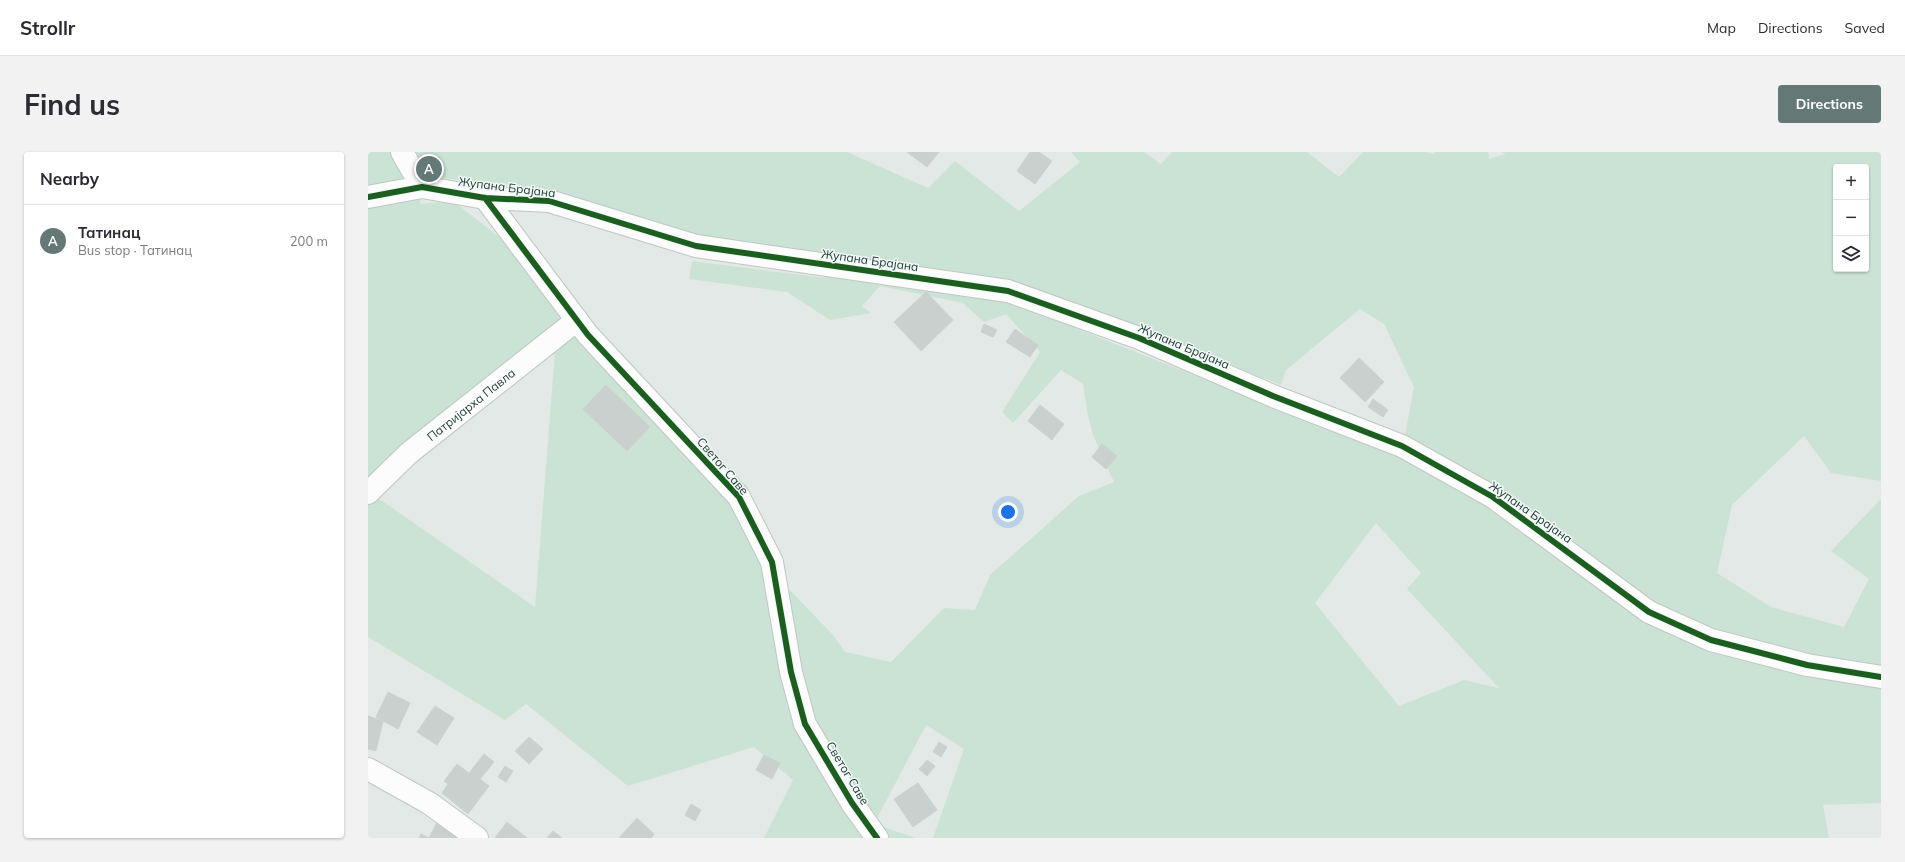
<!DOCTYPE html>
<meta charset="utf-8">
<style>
:root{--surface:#fff;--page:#f2f2f3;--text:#2b2b33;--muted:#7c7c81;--line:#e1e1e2;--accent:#647976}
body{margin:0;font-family:Mulish,sans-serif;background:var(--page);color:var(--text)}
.controls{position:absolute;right:12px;top:12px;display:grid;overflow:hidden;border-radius:4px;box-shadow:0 1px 3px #0004}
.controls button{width:36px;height:36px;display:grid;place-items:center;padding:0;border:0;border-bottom:1px solid var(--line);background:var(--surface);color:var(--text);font:20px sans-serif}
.you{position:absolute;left:640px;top:360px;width:14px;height:14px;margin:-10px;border:3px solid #fff;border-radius:50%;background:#1a73e8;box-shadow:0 0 0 6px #1a73e833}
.badge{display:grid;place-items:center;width:26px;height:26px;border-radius:50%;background:var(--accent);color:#fff;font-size:13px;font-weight:700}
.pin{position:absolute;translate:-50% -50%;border:2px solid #fff;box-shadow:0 1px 4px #0006}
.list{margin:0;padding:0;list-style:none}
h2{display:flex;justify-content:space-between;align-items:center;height:52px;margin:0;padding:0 16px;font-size:17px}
h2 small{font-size:13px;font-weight:400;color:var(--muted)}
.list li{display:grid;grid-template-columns:26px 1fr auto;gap:12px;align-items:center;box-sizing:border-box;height:72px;padding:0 16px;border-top:1px solid var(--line)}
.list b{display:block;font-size:15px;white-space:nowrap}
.list p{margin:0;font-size:13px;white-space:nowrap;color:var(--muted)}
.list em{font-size:13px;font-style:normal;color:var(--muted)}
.icon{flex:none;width:22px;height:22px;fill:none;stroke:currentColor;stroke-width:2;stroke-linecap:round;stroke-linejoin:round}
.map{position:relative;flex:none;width:1513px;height:686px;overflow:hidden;border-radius:4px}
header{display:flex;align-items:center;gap:24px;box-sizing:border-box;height:56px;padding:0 20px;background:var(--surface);border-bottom:1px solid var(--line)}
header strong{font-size:19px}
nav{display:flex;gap:22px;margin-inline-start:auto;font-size:14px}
.intro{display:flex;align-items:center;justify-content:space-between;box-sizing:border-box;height:96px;padding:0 24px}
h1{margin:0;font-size:28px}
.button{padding:10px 18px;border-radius:4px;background:var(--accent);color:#fff;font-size:14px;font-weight:700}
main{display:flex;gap:24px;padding:0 24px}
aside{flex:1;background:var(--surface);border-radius:4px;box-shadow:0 1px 3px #0004}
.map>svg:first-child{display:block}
.green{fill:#cbe3d5;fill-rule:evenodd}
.building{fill:#cad0ce;stroke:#cbd2d0}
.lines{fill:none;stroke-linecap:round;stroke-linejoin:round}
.minor-casing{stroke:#c0c6c4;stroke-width:24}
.tertiary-casing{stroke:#c0c6c4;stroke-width:24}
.minor{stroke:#fbfcfb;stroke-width:22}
.tertiary{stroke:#fbfcfb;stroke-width:22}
.cycleway-casing{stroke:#f1f8f5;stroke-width:8}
.cycleway{stroke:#1b5e20;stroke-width:6}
.labels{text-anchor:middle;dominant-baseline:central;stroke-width:3;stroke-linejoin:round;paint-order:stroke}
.street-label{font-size:12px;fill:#203d39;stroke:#f1f8f5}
</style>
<header>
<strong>Strollr</strong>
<nav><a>Map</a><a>Directions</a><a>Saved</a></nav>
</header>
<div class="intro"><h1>Find us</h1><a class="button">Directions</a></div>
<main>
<aside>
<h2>Nearby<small></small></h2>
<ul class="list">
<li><span class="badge">A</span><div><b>Татинац</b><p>Bus stop · Татинац</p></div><em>200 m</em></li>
</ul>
</aside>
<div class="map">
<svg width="1513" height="686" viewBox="0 0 1513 686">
<rect width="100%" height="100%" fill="#e3e9e7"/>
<path class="green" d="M0,0H479L560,36L587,9L651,59L712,10L703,0H776L793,12L804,0H939L971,25L995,0H1059L1066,2L1067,0H1120L1121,7L1138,2L1132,0H1513V329L1463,321L1436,284L1364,353L1349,421L1403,455L1476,475L1501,427L1463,399L1513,347V651L1455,653L1461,686H565L596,597L558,573L506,672L548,686H396L425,628L386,595L260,634L158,552L137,568L0,485ZM1468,15H1498V117H1468ZM43,22L166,37L317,80L439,105L457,126L324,109L321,127L419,140L462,168L503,161L494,154L512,134L595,151L616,170L638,162L672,200L634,260L645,271L693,218L715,232L720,264L725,283L746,330L711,344L622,423L607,458L576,456L523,510L477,500L465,483L392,407L380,335L194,159L153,102L85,49L53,52ZM722,157L913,233L918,218L992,157L1016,172L1046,235L1033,305L707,176ZM189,174L167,455L10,346L82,263ZM1008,371L1053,421L1039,437L1131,536L1096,528L1031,554L947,451Z"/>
<path class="building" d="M539,0H571L559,15Z
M662,0H671L684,9L667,32L649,19Z
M558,140L585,168L553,199L526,170Z
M616,172L629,178L625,185L613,180Z
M647,177L670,193L662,205L638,190Z
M991,206L1016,230L997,250L972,226Z
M238,233L282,275L259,299L215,257Z
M1005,247L1020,258L1015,265L1000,255Z
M672,253L696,272L684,288L660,269Z
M734,292L749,304L738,317L724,305Z
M20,540L42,551L30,577L8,565Z
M67,554L86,566L69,593L49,580Z
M0,564L15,569L8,599L0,597Z
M161,585L175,597L161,612L147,599Z
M571,590L579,595L573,605L565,600Z
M116,602L126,610L112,627L121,634L100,662L74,641L80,632L76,629L89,612L101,621Z
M396,603L412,611L404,627L388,618Z
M559,608L567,614L559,624L551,617Z
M137,614L145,619L138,630L130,625Z
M550,631L569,658L545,675L526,647Z
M323,652L333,658L327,669L317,663Z
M269,666L286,682L283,686H251Z
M139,670L159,686H127Z
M68,672L95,686H51L53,682L61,686Z
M185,679L194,686H179Z"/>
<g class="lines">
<defs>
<g id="minor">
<path d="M0,45L54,35"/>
<path d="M117,46L220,183L371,345L404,410L423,520L437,572L484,651L509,686"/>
<path id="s1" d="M0,341L41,301L209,168"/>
<path d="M0,617L61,651L109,686"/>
</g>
<path id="tertiary" d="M34,0L54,35L117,46L181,49L328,94L640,139L771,186L905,244L1034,294L1125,345L1281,460L1343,488L1439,513L1513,525"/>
</defs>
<use href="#minor" class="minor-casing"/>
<use href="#tertiary" class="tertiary-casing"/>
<use href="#minor" class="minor"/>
<use href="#tertiary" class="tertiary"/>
<defs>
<path id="cycleway" d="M0,45L54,35L117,46L181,49L328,94L640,139L771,186L905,244L1034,294L1125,345L1281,460L1343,488L1439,513L1513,525
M117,46L220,183L371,345L404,410L423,520L437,572L484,651L509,686"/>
</defs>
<use href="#cycleway" class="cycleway-casing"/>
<use href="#cycleway" class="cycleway"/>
</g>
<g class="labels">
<g class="street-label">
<text transform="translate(139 35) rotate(7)">Жупана Брајана</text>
<text transform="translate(502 108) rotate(8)">Жупана Брајана</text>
<text transform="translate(816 194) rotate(23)">Жупана Брајана</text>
<text stroke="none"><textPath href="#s1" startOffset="136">Патријарха Павла</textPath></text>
<text transform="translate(355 314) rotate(49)">Светог Саве</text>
<text transform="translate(1163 360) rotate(35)">Жупана Брајана</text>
<text transform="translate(480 621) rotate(59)">Светог Саве</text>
</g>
</g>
</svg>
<div class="controls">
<button>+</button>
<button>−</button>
<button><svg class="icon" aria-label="layers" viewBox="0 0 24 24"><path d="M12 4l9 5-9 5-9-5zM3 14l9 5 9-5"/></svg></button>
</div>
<div class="you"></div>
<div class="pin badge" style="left:61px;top:17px">A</div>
</div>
</main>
